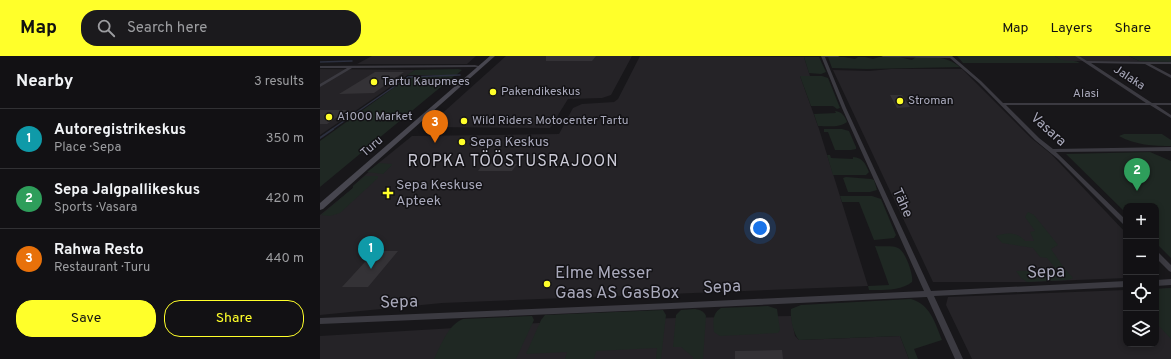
<!DOCTYPE html>
<meta charset="utf-8">
<style>
:root{--surface:#121114;--page:#1b1a1d;--text:#f1f3f6;--muted:#9c9da0;--line:#313134;--accent:#ffff2a}
body{margin:0;font-family:Overpass,sans-serif;background:var(--page);color:var(--text)}
.controls{position:absolute;right:12px;bottom:12px;display:grid;overflow:hidden;border-radius:8px;box-shadow:0 2px 6px #0003}
.controls button{width:36px;height:36px;display:grid;place-items:center;padding:0;border:0;border-bottom:1px solid var(--line);background:var(--surface);color:var(--text);font:20px sans-serif}
.you{position:absolute;left:440px;top:172px;width:14px;height:14px;margin:-10px;border:3px solid #fff;border-radius:50%;background:#1a73e8;box-shadow:0 0 0 6px #1a73e833}
.badge{display:grid;place-items:center;width:26px;height:26px;border-radius:50%;background:var(--accent);color:#fff;font-size:13px;font-weight:700}
.pin{position:absolute;translate:-50% -33px;filter:drop-shadow(0 1px 2px #0008)}
.pin::after{content:'';position:absolute;top:21px;width:14px;height:12px;background:inherit;clip-path:polygon(0 0,100% 0,50% 100%)}
.list{margin:0;padding:0;list-style:none}
h2{display:flex;justify-content:space-between;align-items:center;height:52px;margin:0;padding:0 16px;font-size:17px}
h2 small{font-size:13px;font-weight:400;color:var(--muted)}
.list li{display:grid;grid-template-columns:26px 1fr auto;gap:12px;align-items:center;box-sizing:border-box;height:60px;padding:0 16px;border-top:1px solid var(--line)}
.list b{display:block;font-size:15px;white-space:nowrap}
.list p{margin:0;font-size:13px;white-space:nowrap;color:var(--muted)}
.list em{font-size:13px;font-style:normal;color:var(--muted)}
.actions{display:flex;gap:8px;padding:12px 16px}
.actions a{flex:1;padding:9px 0;border:1px solid var(--accent);border-radius:16px;text-align:center;font-size:14px;color:var(--accent)}
.actions .main{background:var(--accent);color:#111}
.icon{flex:none;width:22px;height:22px;fill:none;stroke:currentColor;stroke-width:2;stroke-linecap:round;stroke-linejoin:round}
.map{position:relative;flex:none;width:851px;height:303px;overflow:hidden}
header{display:flex;align-items:center;gap:24px;box-sizing:border-box;height:56px;padding:0 20px;background:var(--accent);color:#111}
header strong{font-size:19px}
nav{display:flex;gap:22px;margin-inline-start:auto;font-size:14px}
.search{width:280px;height:36px;background:var(--page);display:flex;align-items:center;gap:10px;box-sizing:border-box;padding:0 14px;border-radius:16px;color:var(--muted);font-size:15px}
main{display:flex}
aside{flex:1;background:var(--surface)}
.map>svg:first-child{display:block}
.built{fill:#252327}
.green{fill:#1f2823}
.lines{fill:none;stroke-linecap:round;stroke-linejoin:round}
.stream-far1{stroke:#2c303f;stroke-width:1.5}
.stream{stroke:#2c303f;stroke-width:2}
.building{fill:#343236}
.street{fill:#3b3a41;fill-rule:evenodd}
.secondary{fill:#47464f;fill-rule:evenodd}
.poi-dot{fill:#ffff2a;stroke:#131215;stroke-width:1.5}
.labels{text-anchor:middle;dominant-baseline:central;stroke-width:3;stroke-linejoin:round;paint-order:stroke}
.far-street-label{font-size:12px;fill:#a9a9bb;stroke:#131215}
.far-poi-label{font-size:12px;fill:#a9a9bb;stroke:#131215;text-anchor:start}
.street-label{font-size:14px;fill:#a9a9bb;stroke:#131215}
.poi-label{font-size:14px;fill:#a9a9bb;stroke:#131215;text-anchor:start}
.quarter-label{font-size:16px;letter-spacing:1px;fill:#cbcad6;stroke:#131215}
.near-street-label{font-size:17px;fill:#a9a9bb;stroke:#131215}
.near-poi-label{font-size:17px;fill:#a9a9bb;stroke:#131215;text-anchor:start}
</style>
<header>
<strong>Map</strong>
<div class="search"><svg class="icon" aria-label="search" viewBox="0 0 24 24"><circle cx="10" cy="10" r="6"/><path d="M15 15l6 6"/></svg>Search here</div>
<nav><a>Map</a><a>Layers</a><a>Share</a></nav>
</header>
<main>
<aside>
<h2>Nearby<small>3 results</small></h2>
<ul class="list">
<li><span class="badge" style="background:#0f9aa8">1</span><div><b>Autoregistrikeskus</b><p>Place · Sepa</p></div><em>350 m</em></li>
<li><span class="badge" style="background:#2e9e5b">2</span><div><b>Sepa Jalgpallikeskus</b><p>Sports · Vasara</p></div><em>420 m</em></li>
<li><span class="badge" style="background:#e8710a">3</span><div><b>Rahwa Resto</b><p>Restaurant · Turu</p></div><em>440 m</em></li>
</ul>
<div class="actions"><a class="main">Save</a><a>Share</a></div>
</aside>
<div class="map">
<svg width="851" height="303" viewBox="0 0 851 303">
<rect width="100%" height="100%" fill="#18171a"/>
<path class="built" d="M52,0H156L147,8H37Z
M186,0H312L291,39L282,42L248,43L230,72L107,71Z
M320,0L484,1L490,20H480L499,73L548,230L122,247L0,259V159L33,132V130L55,110L92,80L239,78L253,52L262,48L294,46L298,43Z
M735,0H809L819,5H742Z
M0,13L95,14L0,79Z
M571,13H642L711,82L731,98L806,177V222L707,226H613L513,14L549,15Z
M851,232V303H652L626,249L628,241L806,234V288H836V233Z
M471,260L475,280L479,284L580,280L589,303H0V280L219,267L356,262Z"/>
<path class="green" d="M637,0H735C746,8 751,2 760,7H643Z
M809,0H851V6L819,5Z
M484,1H499L506,16L501,18L489,17Z
M508,1H524L535,3L538,1H545L553,3L559,1H579L592,4L596,1C613,1 627,0 640,11L547,13L512,12Z
M95,14L138,13L142,14L136,19H87Z
M90,20H134L0,131V85Z
M480,20H502L508,22L520,52L517,53L513,50H491Z
M515,55C522,56 525,60 527,66C519,72 507,70 498,70L494,58L516,57Z
M504,73H522L529,75L536,91V93L531,94H515L508,76H504Z
M804,78H842L851,84V90C834,90 814,89 799,80Z
M830,96L851,105V202L836,187V150H806V157L746,98Z
M507,99H510L511,102L533,103V101C543,102 545,107 549,116L546,119H513Z
M59,107L72,108V109L63,118L47,116Z
M45,120H58V122L20,157L10,160L1,159L33,132V130Z
M526,121L551,123L554,124L557,134L550,136H528L523,122Z
M520,140H552L561,143L576,179L574,182L554,184L539,146H522Z
M708,156L714,159L738,189L731,193L744,212L753,222L748,224L707,226L701,222L696,215L737,214L727,202L720,201L713,192L682,187L676,180C686,176 698,176 705,185H714L710,176L715,175L705,161Z
M555,190C562,191 572,189 578,192C585,194 594,220 592,226C581,235 563,234 549,234L548,230L569,229Z
M851,232V283L836,267V233Z
M591,243C611,249 615,267 622,284L594,293L598,303H589L580,280L479,284C473,277 470,262 471,253L481,249Z
M448,250L457,253L460,274L458,277L400,280L394,276C393,267 392,257 401,252Z
M375,253C380,254 384,255 386,260L383,303H373V301L361,291H353L356,259L361,254Z
M343,254L346,259L341,303H336L337,292L276,295L274,303H245L247,296L206,298L221,264L225,259Z
M212,260L214,264L196,303H114C121,289 128,269 143,263Z"/>
<g class="lines">
<path class="stream-far1" d="M0,6L32,5
M11,74L88,21L140,19"/>
<path class="stream" d="M0,82L13,73"/>
</g>
<path class="building" d="M226,0H276L272,5H226Z
M55,16H84L54,37L19,38Z
M570,39H582L590,51L577,52Z
M0,54H28L7,68H0Z
M163,108H197L192,115H158Z
M55,195H78L48,231H22Z
M462,294L463,303H415V295Z"/>
<g class="lines">
<path class="street" d="M501,0H520L518,1H505L526,52L611,235L806,225V231L614,240L643,303H635L607,241L351,253L0,268V262L351,247L604,235L522,52Z
M561,0H632L661,25L683,47H826L755,0H759L767,5L851,6V8H830L851,19V22L825,8L771,7L832,47H851V49H836L851,59V62L830,49H686L719,82L733,93L851,91V95L736,96L806,164V170L804,169L738,103L715,84L659,27L630,2L563,1Z
M155,9L162,11L160,12L155,11L32,12L0,31V28L27,12H0V10Z
M836,196H838L851,209V216L849,215L836,202Z
M851,223V229L836,230V224Z"/>
<path class="secondary" d="M170,0H175L3,153L0,154V147Z"/>
</g>
<g class="poi-dot">
<circle cx="54" cy="26" r="4"/>
<circle cx="173" cy="36" r="4"/>
<circle cx="580" cy="45" r="4"/>
<circle cx="9" cy="61" r="4"/>
<circle cx="144" cy="65" r="4"/>
<circle cx="142" cy="86" r="4"/>
<path d="M66 131h4v4h4v4h-4v4h-4v-4h-4v-4h4z"/>
<circle cx="227" cy="228" r="4"/>
</g>
<g class="labels">
<g class="far-street-label">
<text transform="translate(809 22) rotate(33)">Jalaka</text>
<text x="766" y="38">Alasi</text>
<text transform="translate(52 91) rotate(-41)">Turu</text>
</g>
<g class="far-poi-label">
<text x="62" y="26">Tartu Kaupmees</text>
<text x="181" y="36">Pakendikeskus</text>
<text x="588" y="45">Stroman</text>
<text x="17" y="61">A1000 Market</text>
<text x="152" y="65">Wild Riders Motocenter Tartu</text>
</g>
<g class="street-label">
<text transform="translate(728 74) rotate(42)">Vasara</text>
<text transform="translate(582 147) rotate(66)">Tähe</text>
</g>
<g class="poi-label">
<text x="150" y="86">Sepa Keskus</text>
<text x="76" y="129">Sepa Keskuse<tspan x="76" dy="16">Apteek</tspan></text>
</g>
<g class="quarter-label">
<text x="193" y="106">ROPKA TÖÖSTUSRAJOON</text>
</g>
<g class="near-street-label">
<text transform="translate(726 217) rotate(-2)">Sepa</text>
<text transform="translate(402 232) rotate(-3)">Sepa</text>
<text transform="translate(79 247) rotate(-2)">Sepa</text>
</g>
<g class="near-poi-label">
<text x="235" y="218">Elme Messer<tspan x="235" dy="20">Gaas AS GasBox</tspan></text>
</g>
</g>
</svg>
<div class="controls">
<button>+</button>
<button>−</button>
<button><svg class="icon" aria-label="locate" viewBox="0 0 24 24"><circle cx="12" cy="12" r="6"/><path d="M12 2v4M12 18v4M2 12h4M18 12h4"/></svg></button>
<button><svg class="icon" aria-label="layers" viewBox="0 0 24 24"><path d="M12 4l9 5-9 5-9-5zM3 14l9 5 9-5"/></svg></button>
</div>
<div class="you"></div>
<div class="pin badge" style="left:51px;top:213px;background:#0f9aa8">1</div>
<div class="pin badge" style="left:817px;top:135px;background:#2e9e5b">2</div>
<div class="pin badge" style="left:115px;top:87px;background:#e8710a">3</div>
</div>
</main>
